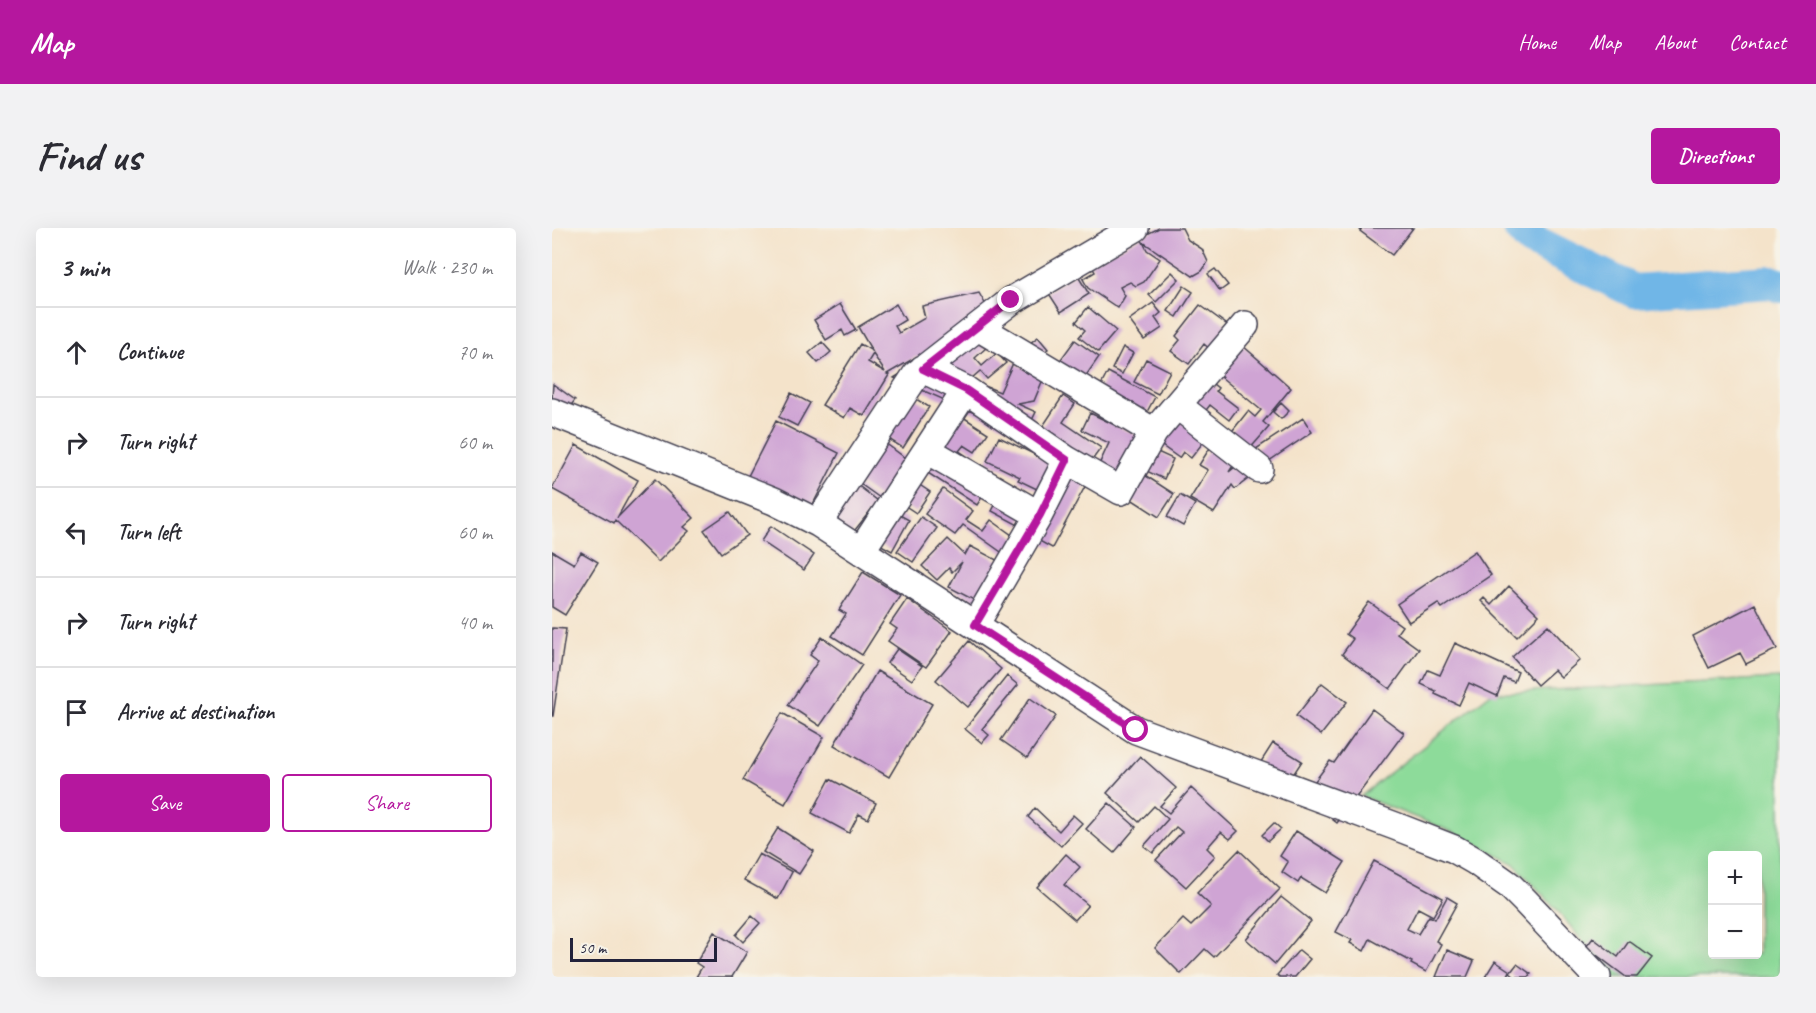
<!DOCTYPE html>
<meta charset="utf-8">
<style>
:root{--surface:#fff;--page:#f2f2f3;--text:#2b2b33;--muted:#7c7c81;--line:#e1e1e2;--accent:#b5179e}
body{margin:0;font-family:Caveat,sans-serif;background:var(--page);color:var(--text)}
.controls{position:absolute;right:18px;bottom:18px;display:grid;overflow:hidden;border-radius:6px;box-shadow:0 6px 24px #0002}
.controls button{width:54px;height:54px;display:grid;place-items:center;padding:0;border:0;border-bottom:2px solid var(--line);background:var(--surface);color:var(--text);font:30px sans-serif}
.scale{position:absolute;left:18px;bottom:15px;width:147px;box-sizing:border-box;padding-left:6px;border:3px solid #22223b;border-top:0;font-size:16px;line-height:21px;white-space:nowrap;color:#22223b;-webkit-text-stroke:4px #f7f3e8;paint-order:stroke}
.stop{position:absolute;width:18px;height:18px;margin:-14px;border:4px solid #b5179e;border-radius:50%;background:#fff}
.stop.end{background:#b5179e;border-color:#fff;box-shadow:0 2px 6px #0008}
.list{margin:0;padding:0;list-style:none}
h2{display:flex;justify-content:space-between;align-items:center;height:78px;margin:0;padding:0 24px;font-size:26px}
h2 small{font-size:20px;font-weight:400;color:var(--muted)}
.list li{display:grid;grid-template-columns:39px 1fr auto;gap:18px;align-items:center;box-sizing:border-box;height:90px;padding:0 24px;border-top:2px solid var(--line)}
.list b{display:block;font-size:22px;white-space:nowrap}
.list em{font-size:20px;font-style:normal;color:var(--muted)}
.actions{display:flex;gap:12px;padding:18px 24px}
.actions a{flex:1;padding:14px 0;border:2px solid var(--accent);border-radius:6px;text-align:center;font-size:21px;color:var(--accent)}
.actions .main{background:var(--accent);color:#fff}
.icon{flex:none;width:33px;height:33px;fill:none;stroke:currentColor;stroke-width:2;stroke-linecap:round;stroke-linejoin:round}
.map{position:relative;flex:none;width:1228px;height:749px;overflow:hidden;border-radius:6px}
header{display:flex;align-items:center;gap:36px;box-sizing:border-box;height:84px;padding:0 30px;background:var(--accent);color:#fff}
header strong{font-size:28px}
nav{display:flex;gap:33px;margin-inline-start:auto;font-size:21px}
.intro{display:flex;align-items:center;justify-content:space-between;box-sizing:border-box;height:144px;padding:0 36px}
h1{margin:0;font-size:42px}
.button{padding:15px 27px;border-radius:6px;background:var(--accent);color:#fff;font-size:21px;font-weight:700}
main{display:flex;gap:36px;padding:0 36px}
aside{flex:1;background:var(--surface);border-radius:6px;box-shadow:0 6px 24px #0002}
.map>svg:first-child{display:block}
.green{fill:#8ddb9a;stroke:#587e6a;stroke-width:1.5;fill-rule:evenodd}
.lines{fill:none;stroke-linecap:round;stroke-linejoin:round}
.river{stroke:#70b6e7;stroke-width:34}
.building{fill:#cfa4d4;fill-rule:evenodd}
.minor-casing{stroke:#423f50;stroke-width:30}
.minor{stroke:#fff;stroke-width:27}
.route{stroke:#b5179e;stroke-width:8}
</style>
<header>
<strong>Map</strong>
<nav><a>Home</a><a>Map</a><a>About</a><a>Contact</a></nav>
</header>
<div class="intro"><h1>Find us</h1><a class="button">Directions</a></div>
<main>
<aside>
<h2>3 min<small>Walk · 230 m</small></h2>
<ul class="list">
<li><svg class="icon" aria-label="ahead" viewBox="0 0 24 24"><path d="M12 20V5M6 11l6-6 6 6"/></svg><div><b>Continue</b></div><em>70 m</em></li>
<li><svg class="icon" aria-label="right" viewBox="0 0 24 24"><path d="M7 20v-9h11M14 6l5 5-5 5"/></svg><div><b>Turn right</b></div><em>60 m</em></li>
<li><svg class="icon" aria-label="left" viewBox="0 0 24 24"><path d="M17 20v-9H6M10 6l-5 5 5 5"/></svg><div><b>Turn left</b></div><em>60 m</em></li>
<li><svg class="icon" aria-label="right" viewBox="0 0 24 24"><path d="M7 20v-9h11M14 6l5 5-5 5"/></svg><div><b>Turn right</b></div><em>40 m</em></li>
<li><svg class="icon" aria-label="arrive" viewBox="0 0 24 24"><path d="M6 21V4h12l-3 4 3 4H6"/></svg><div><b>Arrive at destination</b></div></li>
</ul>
<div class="actions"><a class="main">Save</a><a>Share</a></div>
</aside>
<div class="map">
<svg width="1228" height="749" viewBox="0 0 1228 749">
<rect width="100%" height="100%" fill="#f7f3e8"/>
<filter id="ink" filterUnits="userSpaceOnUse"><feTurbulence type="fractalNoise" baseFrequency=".0167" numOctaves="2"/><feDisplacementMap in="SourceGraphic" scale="12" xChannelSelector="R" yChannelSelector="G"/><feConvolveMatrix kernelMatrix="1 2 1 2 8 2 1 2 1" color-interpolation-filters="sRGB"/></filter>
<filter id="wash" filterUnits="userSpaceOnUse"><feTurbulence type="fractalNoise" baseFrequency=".008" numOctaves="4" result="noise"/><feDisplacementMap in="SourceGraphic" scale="24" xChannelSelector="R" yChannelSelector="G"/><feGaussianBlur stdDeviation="1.35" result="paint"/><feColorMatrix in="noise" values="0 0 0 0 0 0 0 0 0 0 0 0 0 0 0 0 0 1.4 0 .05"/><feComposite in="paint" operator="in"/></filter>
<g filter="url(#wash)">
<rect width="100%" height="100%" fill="#f4e3ca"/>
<path class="green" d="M1228,450V749H1060L1005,682L962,636L903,605L809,568L939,465ZM1160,628H1206V726H1160Z"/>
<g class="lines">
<path class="river" d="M968,0L979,12L1082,63L1219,54L1228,58"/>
</g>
<g id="blocks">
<path class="building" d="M607,0H630L636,12L650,21L656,34L650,43L641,48L591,14L595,22L608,31L592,54L584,58L578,54L568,59L573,68L566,80L536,60L531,51L543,44L538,35Z
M810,0H861L840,27L808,3Z
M663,41L676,57L668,63L656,46Z
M620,44L627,51L604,74L597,67Z
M524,45L537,66L509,84L496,64Z
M632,58L641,64L625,89L616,83Z
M427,65L439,86L389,135L423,105L435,119L423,130L430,138L445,125L454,135L435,151L428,143L419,151L425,160L433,158L448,164L461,135L492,149L482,173L466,176L484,184L475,202L466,204L342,150L371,132L364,129L335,146L337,147L312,188L298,180L292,190L270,177L308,116L320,123L306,99L344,76L353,92L343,98L347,105L373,90L370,78ZM321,126L333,144L316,134Z
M601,75L609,85L603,90L610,100L592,112L577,92Z
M288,76L304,102L293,108L290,102L274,112L262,92Z
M648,77L678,99L660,123L652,116L637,136L619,123L628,112L624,108Z
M536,79L564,103L546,124L527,109L533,102L524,94Z
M486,109L496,121L487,128L478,115Z
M682,110L739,160L711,194L717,199L696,223L677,207L696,183L703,189L709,182L658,140Z
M523,112L547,129L526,159L501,142Z
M270,114L279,124L266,135L257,125Z
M571,119L581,125L570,146L560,141Z
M594,131L618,143L606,166L582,154Z
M556,144L603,169L590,193L545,165Z
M648,146L666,160L664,163L686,180L677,192L658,177L648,190L627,174Z
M1,156L23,172L15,183L0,172Z
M353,164L377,179L351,220L327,205Z
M239,165L258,175L245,198L227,189Z
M511,168L523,176L511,194L549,220L535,239L483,210Z
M729,175L737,183L729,191L721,184Z
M397,180L436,205L423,224L412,217L407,223L444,247L425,277L359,234Z
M538,185L594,212L569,253L545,241L557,215L530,202Z
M617,185L653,212L639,230L631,224L627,230L599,210Z
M751,190L760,204L714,235L704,221Z
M224,193L287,225L259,280L196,248Z
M321,206L356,232L328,270L293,245Z
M447,209L502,236L489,263L466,252L468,249L435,233Z
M663,212L688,227L677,244L694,230L705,244L683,261L680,257L662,285L638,271L656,242L647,237Z
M24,217L86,252L65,290L103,251L142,290L132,299L137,303L106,334L63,292L62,295L0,261Z
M599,221L621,231L612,251L590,241Z
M510,239L536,253L500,320L473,305Z
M588,244L622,266L607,289L573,267Z
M295,249L326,273L299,307L268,283Z
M357,250L378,264L364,285L343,271Z
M454,256L476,268L468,298L440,283Z
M391,261L421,283L414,292L431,303L439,292L471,315L459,331L411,297L403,307L373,286Z
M628,267L643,276L631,298L615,289Z
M333,279L357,292L340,323L315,309Z
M178,284L195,307L169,325L152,302Z
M369,289L385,300L361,334L345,323Z
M219,298L262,327L252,342L209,313Z
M396,311L413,327L418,318L458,339L437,380L397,359L410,334L400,344L397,340L385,352L370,338Z
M0,323L22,336L29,324L46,334L13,387L0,379Z
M923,323L939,347L890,380L886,375L857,394L845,376Z
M311,344L348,367L310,427L280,408L294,386L287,382Z
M957,358L987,387L965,409L929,373L932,370L939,377Z
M355,371L400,403L374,439L336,413L345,401L338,396Z
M817,374L850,398L845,405L867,421L838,461L790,426L801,411L794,406Z
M1203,376L1225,421L1194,436L1188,425L1157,440L1141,408Z
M996,397L1028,432L1009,449L1002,442L985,457L960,429Z
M0,400L14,401L1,488H0Z
M270,409L310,437L268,498L236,477L266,433L258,427Z
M417,413L449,441L416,479L384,452Z
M903,415L966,444L962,454L952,450L945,468L917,455L907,477L883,466L884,463L869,456L876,442L888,447Z
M345,421L370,438L360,452L335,435Z
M325,443L380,476L337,549L282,517Z
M455,448L466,457L430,501L437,507L430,515L413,501Z
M770,455L795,474L769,507L744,488Z
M478,470L504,488L475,530L449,512Z
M820,481L852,505L785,595L751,569L778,533L782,535Z
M230,485L272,509L233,576L191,552Z
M721,515L750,533L726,570L698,551Z
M588,528L624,560L608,578L617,585L639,560L686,603L678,611L669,604L655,620L663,628L634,659L604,632L630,604L624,599L601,625L592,618L616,591L602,578L587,594L555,565Z
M278,551L324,575L316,591L307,586L297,605L260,585Z
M557,575L584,599L562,625L534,601Z
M483,580L507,603L521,587L530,595L509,618L476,589Z
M722,595L729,601L716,613L710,607Z
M226,600L262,623L247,646L211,624Z
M744,603L793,634L773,665L749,650L746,655L730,644L736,634L728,628Z
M687,622L728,661L662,729L653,721L629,746L603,720L631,691L639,698L659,678L645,665Z
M207,626L240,644L226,671L192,652Z
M514,626L528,639L512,657L536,677L523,692L485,659Z
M822,633L891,670L881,688L866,680L855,701L866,706L877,688L883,691L895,669L905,675L884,713L889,716L874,744L859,736L860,734L818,711L812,723L798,715L800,712L784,704Z
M729,669L759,693L723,736L694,711Z
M200,688L208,695L191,714L184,707Z
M162,704L195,724L180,749H144L150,739L144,735Z
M1041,710L1066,729L1077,713L1100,730L1085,749H1074L1034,719Z
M747,722L758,731L743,749H728L725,747Z
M895,722L922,733L915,749H884Z
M943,733L958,743L955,749H933Z
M965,736L979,746L977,749H963L958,745Z"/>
</g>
</g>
<g filter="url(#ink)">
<use href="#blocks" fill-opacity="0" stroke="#423f50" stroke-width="1.5"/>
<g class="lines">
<defs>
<path id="minor" d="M426,99L602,204
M371,141L414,162L515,232L569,263L602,204L693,97
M625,177L707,241
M0,184L222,273L266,295L584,502L843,598L902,621L923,633L957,657L973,673L1045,749
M375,222L487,287
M266,295L364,147L459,73L583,0
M309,323L414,162
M423,397L487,287L515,232"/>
</defs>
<use href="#minor" class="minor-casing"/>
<use href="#minor" class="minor"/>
</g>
</g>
<g class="lines" filter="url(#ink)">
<path class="route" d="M459,72L371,141L414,162L515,232L488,287L423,397L584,502"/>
</g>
</svg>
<div class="controls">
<button>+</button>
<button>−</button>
</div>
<div class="scale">50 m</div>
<div class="stop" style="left:584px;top:502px"></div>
<div class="stop end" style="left:459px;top:72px"></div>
</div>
</main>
